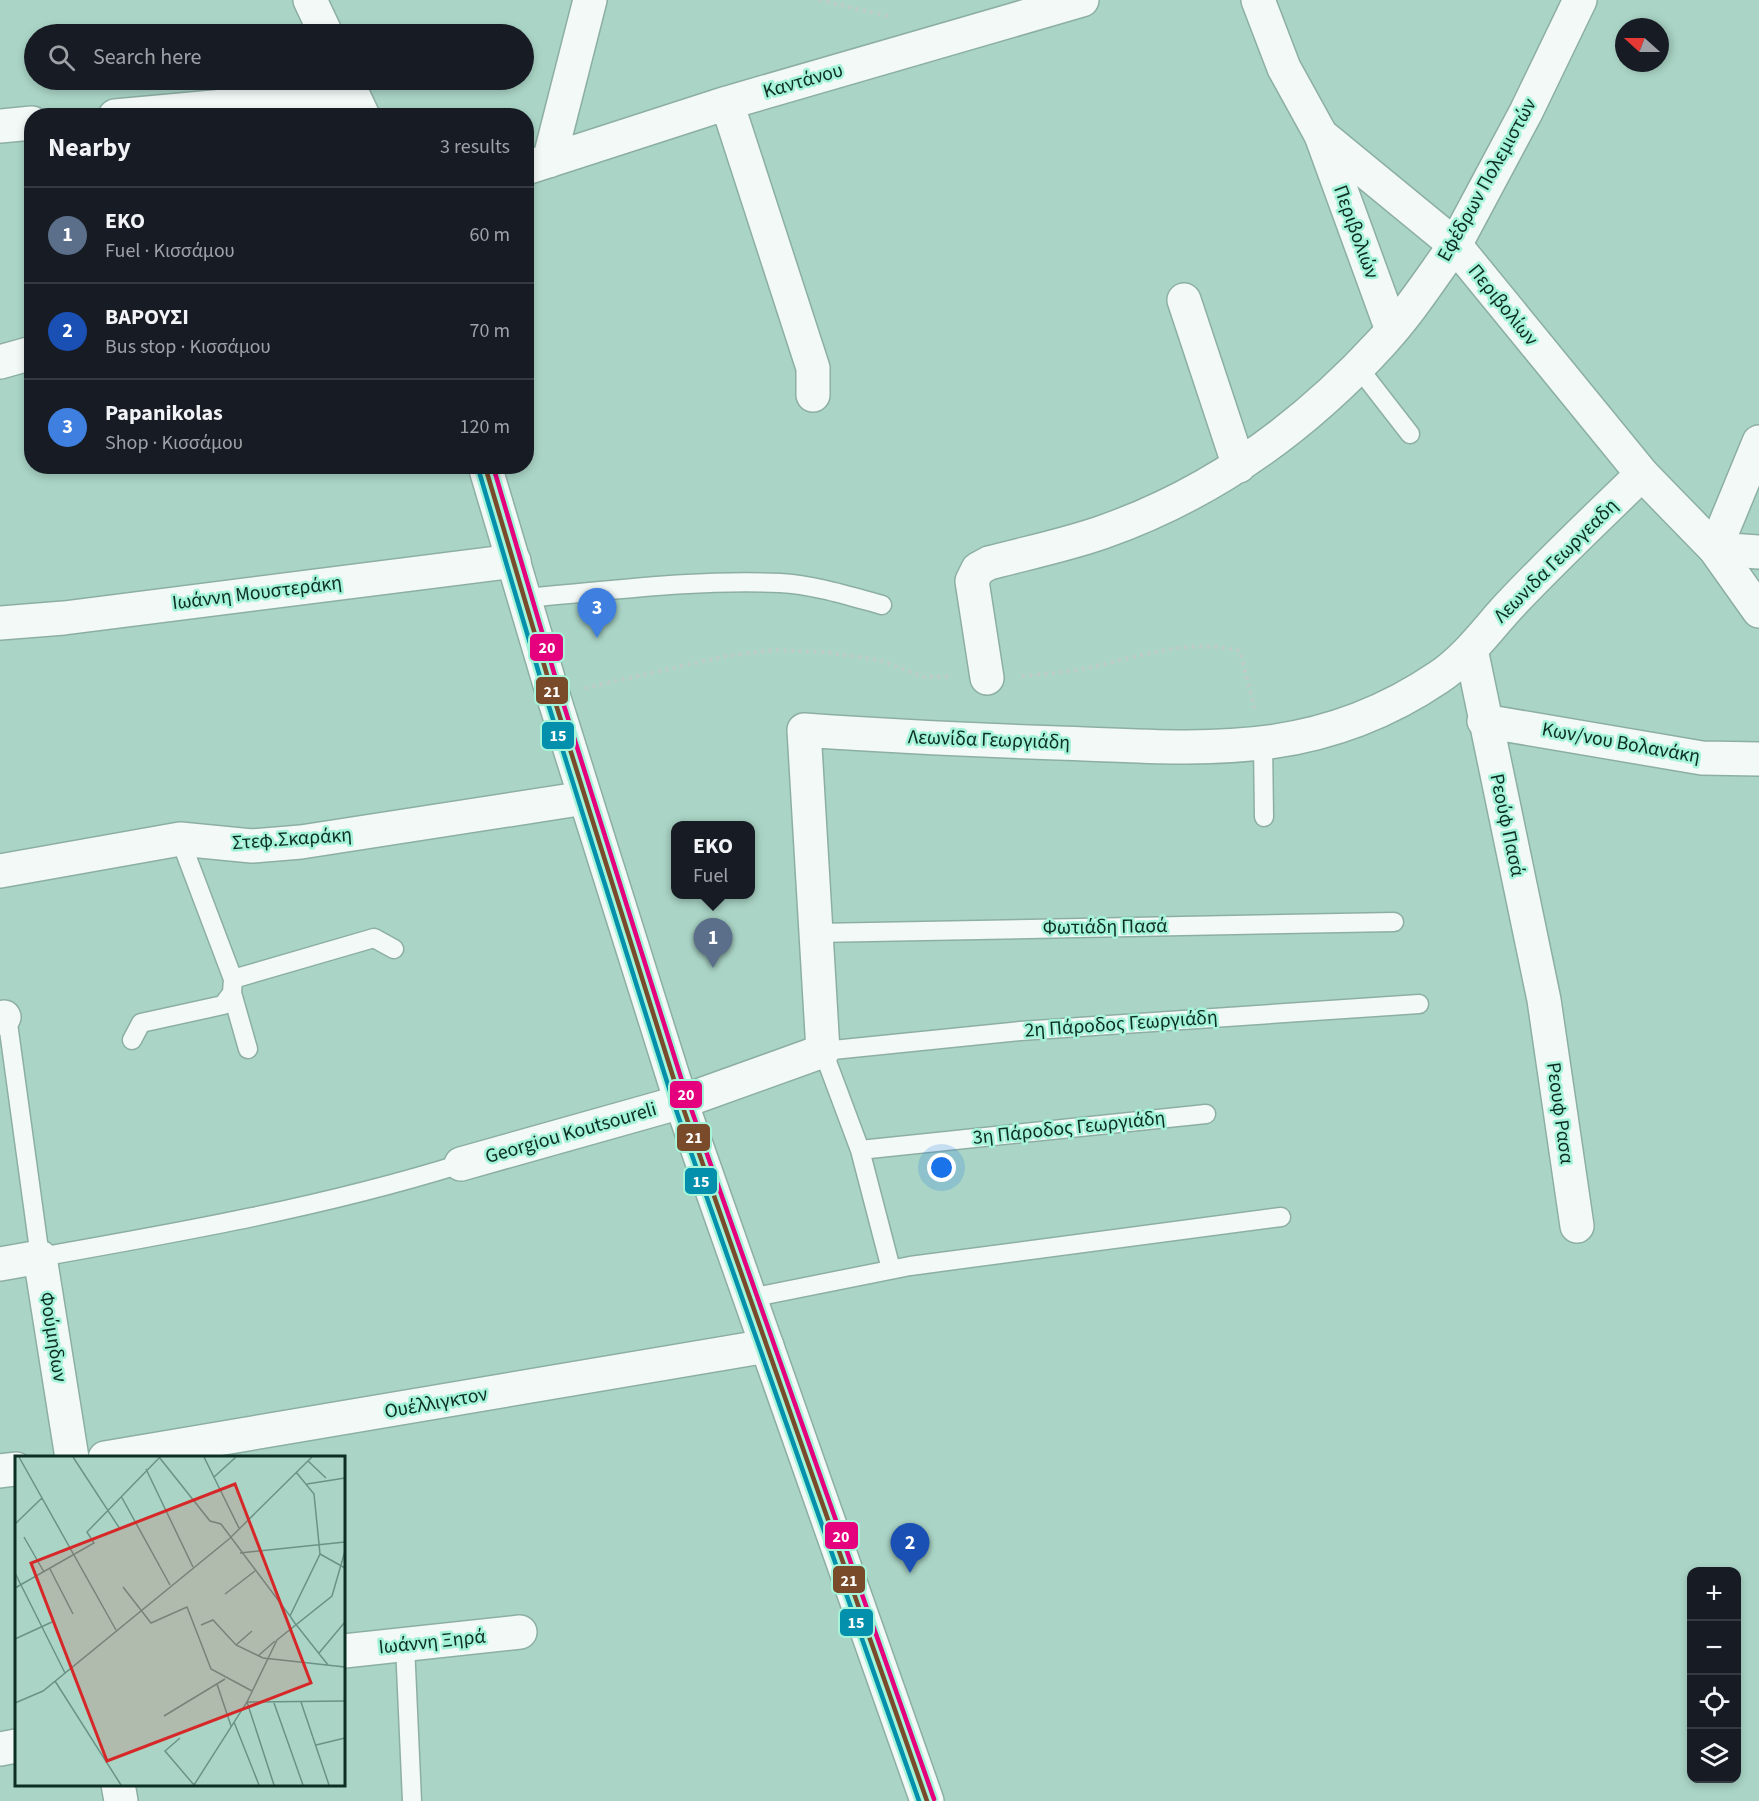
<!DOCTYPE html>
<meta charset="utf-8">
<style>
:root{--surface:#171b24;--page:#242831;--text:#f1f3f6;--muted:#9ea1a6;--line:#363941;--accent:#ea580c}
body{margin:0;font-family:"Source Sans 3",sans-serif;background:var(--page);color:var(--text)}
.controls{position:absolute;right:18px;bottom:18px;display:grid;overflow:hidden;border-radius:12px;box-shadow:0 3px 9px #0003}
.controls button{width:54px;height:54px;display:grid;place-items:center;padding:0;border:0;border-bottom:2px solid var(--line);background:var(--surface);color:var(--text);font:30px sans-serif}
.compass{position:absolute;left:1615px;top:18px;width:54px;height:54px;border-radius:50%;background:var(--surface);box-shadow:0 3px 9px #0003;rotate:291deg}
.you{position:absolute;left:942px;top:1168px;width:21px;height:21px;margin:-15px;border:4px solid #fff;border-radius:50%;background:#1a73e8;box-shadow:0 0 0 9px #1a73e833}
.badge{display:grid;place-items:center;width:39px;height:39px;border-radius:50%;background:var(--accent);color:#fff;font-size:20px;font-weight:700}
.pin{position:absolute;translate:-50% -50px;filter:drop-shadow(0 2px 3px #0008)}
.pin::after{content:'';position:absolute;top:32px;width:21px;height:18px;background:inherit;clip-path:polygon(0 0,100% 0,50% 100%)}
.popup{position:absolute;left:671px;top:821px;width:84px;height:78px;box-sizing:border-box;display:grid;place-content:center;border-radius:12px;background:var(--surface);filter:drop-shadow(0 2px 4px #0005);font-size:20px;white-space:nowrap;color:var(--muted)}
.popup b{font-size:22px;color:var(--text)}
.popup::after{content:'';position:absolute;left:50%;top:100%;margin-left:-12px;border:12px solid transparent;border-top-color:var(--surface)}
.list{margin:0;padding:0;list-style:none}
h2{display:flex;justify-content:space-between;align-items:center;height:78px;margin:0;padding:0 24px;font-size:26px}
h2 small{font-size:20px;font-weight:400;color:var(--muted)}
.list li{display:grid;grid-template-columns:39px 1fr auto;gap:18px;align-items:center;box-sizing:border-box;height:96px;padding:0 24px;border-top:2px solid var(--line)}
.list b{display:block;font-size:22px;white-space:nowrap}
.list p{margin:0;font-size:20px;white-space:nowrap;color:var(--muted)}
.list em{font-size:20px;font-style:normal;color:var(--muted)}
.icon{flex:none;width:33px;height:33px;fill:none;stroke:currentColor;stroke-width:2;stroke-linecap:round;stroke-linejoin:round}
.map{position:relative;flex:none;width:1759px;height:1801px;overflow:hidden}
.search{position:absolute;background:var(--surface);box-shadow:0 3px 9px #0003;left:24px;top:24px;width:510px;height:66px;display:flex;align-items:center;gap:15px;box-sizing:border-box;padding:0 21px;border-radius:33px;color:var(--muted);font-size:22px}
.panel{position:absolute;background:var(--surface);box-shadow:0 3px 9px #0003;left:24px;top:108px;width:510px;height:366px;border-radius:24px}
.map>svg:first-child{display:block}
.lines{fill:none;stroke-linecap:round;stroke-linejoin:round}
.service-casing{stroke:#8dafa3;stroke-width:21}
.minor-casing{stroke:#8dafa3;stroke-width:36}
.tertiary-casing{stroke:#8dafa3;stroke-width:36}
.secondary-casing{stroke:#8dafa3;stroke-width:36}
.path{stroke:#becbc6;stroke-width:4;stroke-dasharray:3 4.5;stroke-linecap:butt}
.service{stroke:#f2f9f6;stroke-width:18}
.minor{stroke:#f2f9f6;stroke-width:33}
.tertiary{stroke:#f2f9f6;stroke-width:33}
.secondary{stroke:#f2f9f6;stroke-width:33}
.bus-1-casing{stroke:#a5f4d9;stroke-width:9}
.bus-2-casing{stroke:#a5f4d9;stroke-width:9}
.bus-3-casing{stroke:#a5f4d9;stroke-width:9}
.bus-1{stroke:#7a4b2a;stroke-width:4.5}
.bus-2{stroke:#0390ac;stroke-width:4.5}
.bus-3{stroke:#e5007d;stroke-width:4.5}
.labels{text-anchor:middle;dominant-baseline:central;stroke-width:5;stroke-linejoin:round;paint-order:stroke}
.street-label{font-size:20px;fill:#0d2e25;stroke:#a5f4d9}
.inset-road{fill:none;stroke:#6b9286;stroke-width:1.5}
.view{fill:#d62828;fill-opacity:0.15;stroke:#d62828;stroke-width:3}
.inset-edge{fill:none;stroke:#0d2e25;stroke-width:3}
.line-badge{stroke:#a5f4d9;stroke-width:2}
.badge-label{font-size:16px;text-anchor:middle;font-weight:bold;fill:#fff}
</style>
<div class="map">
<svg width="1759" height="1801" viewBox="0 0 1759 1801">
<rect width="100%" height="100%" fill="#aad5c6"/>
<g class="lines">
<defs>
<path id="service" d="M1358,367L1410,434
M524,598C609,591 695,579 780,583C815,585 849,596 882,605
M1263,743L1264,817
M816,933L1394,922
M233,979L374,938L394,949
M232,993L248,1049
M4,1017L7,1016L40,1257C181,1232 323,1207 461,1164
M132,1040L141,1023L223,1005L232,993L233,979L180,839
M860,1150L1206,1114
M891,1269L860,1150L823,1051L1020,1031L1419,1004
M750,1298L910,1266L1281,1217
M405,1645L412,1801"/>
<path id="minor" d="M727,103L813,368V395
M115,116L353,94
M0,126L32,123
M1321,135L1392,330
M549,161L590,0
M526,168L727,103L1082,0
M1184,300L1239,466
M0,362L32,353
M1759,442L1715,549L1759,552
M0,623L64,618L514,561
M1471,649L1544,1000L1577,1226
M987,678L972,581L978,569L989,563C1027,553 1066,545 1103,532C1211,494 1304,427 1381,343C1409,313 1431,278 1455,245
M1484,721L1702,758L1759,759
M0,871L180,839L252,846L301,842L585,798
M0,1018L4,1017
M461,1164L681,1102L823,1051L804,730C888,736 973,740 1058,743C1200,748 1314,762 1439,677C1466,659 1486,631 1508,607C1551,561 1597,518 1642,474
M0,1264L40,1257L72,1458
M105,1458L767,1346
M0,1471L16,1469
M344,1651L520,1632
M0,1749L16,1746
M118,1784L121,1801"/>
<path id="tertiary" d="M1455,245L1526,112L1580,0"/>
<path id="secondary" d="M310,0L326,34
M1258,0L1284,68L1321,135L1455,245L1642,474L1715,549L1759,611
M346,80L363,116
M485,466L553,695L681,1102L927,1801"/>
</defs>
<use href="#service" class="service-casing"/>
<use href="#minor" class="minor-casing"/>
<use href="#tertiary" class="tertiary-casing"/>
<use href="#secondary" class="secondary-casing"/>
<path class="path" d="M819,0L892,17
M1022,676C1042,674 1062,673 1082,669C1135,659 1185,637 1240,651L1255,710
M585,688L726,656L774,650L824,652L879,660L924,677H951"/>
<use href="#service" class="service"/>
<use href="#minor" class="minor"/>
<use href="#tertiary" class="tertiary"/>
<use href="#secondary" class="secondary"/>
<defs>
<path id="bus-1" d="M485,466L553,695L681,1102L927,1801"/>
<path id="bus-2" d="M478,468L546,697L674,1104L919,1801"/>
<path id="bus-3" d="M493,466L560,693L688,1100L934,1799"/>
</defs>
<use href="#bus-1" class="bus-1-casing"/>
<use href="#bus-2" class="bus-2-casing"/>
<use href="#bus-3" class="bus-3-casing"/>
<use href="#bus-1" class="bus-1"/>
<use href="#bus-2" class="bus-2"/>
<use href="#bus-3" class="bus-3"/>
</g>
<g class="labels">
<g class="street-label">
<text transform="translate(803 81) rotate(-16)">Καντάνου</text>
<text transform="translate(1487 180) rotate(-61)">Εφέδρων Πολεμιστών</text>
<text transform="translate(1356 232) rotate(70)">Περιβολιών</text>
<text transform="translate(1503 305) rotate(51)">Περιβολίων</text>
<text transform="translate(1556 561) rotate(-45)">Λεωνιδα Γεωργεαδη</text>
<text transform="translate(257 593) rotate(-7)">Ιωάννη Μουστεράκη</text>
<text transform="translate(989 740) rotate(2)">Λεωνίδα Γεωργιάδη</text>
<text transform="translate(1621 743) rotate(10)">Κων/νου Βολανάκη</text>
<text transform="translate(1507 825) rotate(78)">Ρεούφ Πασά</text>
<text transform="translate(292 839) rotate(-4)">Στεφ.Σκαράκη</text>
<text transform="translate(1105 927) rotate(-1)">Φωτιάδη Πασά</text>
<text transform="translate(1121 1024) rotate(-4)">2η Πάροδος Γεωργιάδη</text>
<text transform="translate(1560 1113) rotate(82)">Ρεουφ Ρασα</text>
<text transform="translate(1069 1128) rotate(-6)">3η Πάροδος Γεωργιάδη</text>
<text transform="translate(571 1133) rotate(-16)">Georgiou Koutsoureli</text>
<text transform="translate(53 1337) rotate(81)">Φούμηδων</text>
<text transform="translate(436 1403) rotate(-10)">Ουέλλιγκτον</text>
<text transform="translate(432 1642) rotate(-6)">Ιωάννη Ξηρά</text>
</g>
</g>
<g transform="translate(15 1456)">
<rect width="330" height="330" fill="#aad5c6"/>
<path class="inset-road" d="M4,1L101,174M58,1L105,73M144,1L195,65L206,68L275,160M189,1L224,72M293,5L311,22M131,13L178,111M199,21L221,1M292,28L330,22M106,40L155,129M0,68L27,42M9,81L29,116M225,97L330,86M305,98L330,112M35,113L58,158M0,117L50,217M108,131L136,167L172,151L196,213L237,235M0,132L79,87L72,76L145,1M210,138L240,115M279,166L313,209M279,166L275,160L305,98L299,38L281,16M186,169L198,164L221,189L248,202L330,211M0,183L37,166M221,189L237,175M304,197L330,166M243,200L260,185M40,225L106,329M202,228L216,270M286,246L314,329M0,247L28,235L214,83L297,1M259,247L288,329M149,260L210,223M219,266L244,329M165,282L150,295L179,329M301,289L330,282M179,329L232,246L262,184L317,140L330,95M259,329L232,246L330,245"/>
<path class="view" d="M220,28L296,227L92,305L16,107Z"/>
<rect width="330" height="330" class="inset-edge"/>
</g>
<g class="line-badge">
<rect x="529" y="633" width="35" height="29" rx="6" fill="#e5007d"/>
<rect x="535" y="676" width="34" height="29" rx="6" fill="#7a4b2a"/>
<rect x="541" y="721" width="34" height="29" rx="6" fill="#0390ac"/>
<rect x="669" y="1080" width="34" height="29" rx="6" fill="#e5007d"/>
<rect x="676" y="1123" width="35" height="29" rx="6" fill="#7a4b2a"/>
<rect x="684" y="1167" width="34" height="28" rx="6" fill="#0390ac"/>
<rect x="824" y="1521" width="35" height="29" rx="6" fill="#e5007d"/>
<rect x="832" y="1565" width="34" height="29" rx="6" fill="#7a4b2a"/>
<rect x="839" y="1608" width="35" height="29" rx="6" fill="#0390ac"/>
</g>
<g class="badge-label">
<text x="547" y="653">20</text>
<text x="552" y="697">21</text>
<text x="558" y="741">15</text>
<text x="686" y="1100">20</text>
<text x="694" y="1143">21</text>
<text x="701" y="1187">15</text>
<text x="841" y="1542">20</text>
<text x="849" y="1586">21</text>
<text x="856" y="1628">15</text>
</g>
</svg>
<div class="controls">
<button>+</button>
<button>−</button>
<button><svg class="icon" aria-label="locate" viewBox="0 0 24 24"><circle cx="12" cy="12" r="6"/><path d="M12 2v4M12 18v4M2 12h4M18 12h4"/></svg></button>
<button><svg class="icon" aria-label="layers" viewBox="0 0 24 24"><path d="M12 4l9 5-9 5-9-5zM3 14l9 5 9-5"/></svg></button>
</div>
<svg class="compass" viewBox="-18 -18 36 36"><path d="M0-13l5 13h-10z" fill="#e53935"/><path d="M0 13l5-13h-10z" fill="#9ea1a6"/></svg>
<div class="you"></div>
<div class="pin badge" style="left:713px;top:968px;background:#5c6f8a">1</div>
<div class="popup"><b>EKO</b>Fuel</div>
<div class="pin badge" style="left:910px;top:1573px;background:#1a4fb4">2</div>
<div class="pin badge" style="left:597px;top:638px;background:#3f7fe0">3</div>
<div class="search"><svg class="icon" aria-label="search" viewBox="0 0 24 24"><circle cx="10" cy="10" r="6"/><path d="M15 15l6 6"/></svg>Search here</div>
<section class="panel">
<h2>Nearby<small>3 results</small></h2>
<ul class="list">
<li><span class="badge" style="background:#5c6f8a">1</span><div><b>EKO</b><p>Fuel · Κισσάμου</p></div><em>60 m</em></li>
<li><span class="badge" style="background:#1a4fb4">2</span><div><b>ΒΑΡΟΥΣΙ</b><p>Bus stop · Κισσάμου</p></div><em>70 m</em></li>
<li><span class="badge" style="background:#3f7fe0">3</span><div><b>Papanikolas</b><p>Shop · Κισσάμου</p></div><em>120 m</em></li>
</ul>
</section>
</div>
